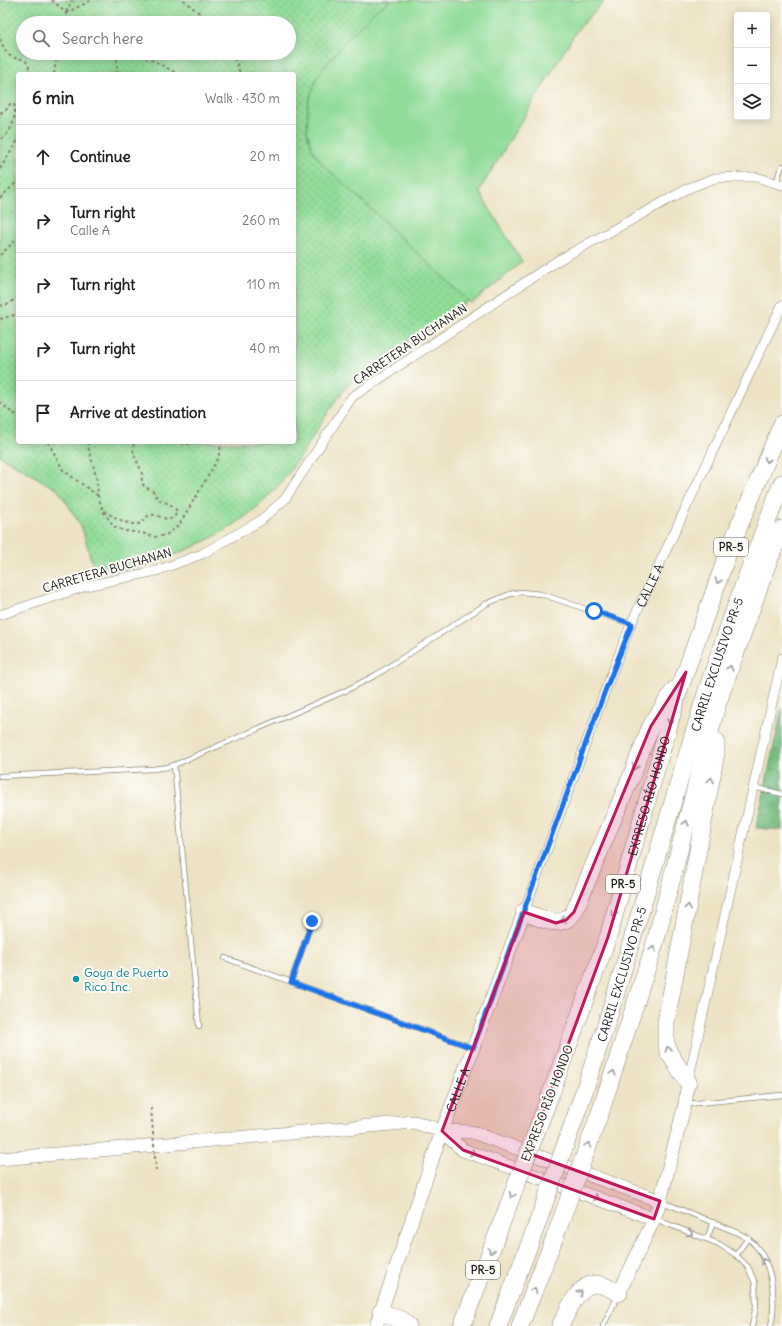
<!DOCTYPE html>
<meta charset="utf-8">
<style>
:root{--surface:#fff;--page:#f2f2f2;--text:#222;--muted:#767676;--line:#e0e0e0}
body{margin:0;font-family:Delius,sans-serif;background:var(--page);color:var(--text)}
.controls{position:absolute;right:12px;top:12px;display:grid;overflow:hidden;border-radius:4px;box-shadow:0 2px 10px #0003}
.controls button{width:36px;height:36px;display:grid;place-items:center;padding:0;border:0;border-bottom:1px solid var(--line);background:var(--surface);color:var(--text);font:20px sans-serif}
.stop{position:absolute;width:12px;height:12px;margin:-9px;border:3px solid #1a73e8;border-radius:50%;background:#fff}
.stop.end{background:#1a73e8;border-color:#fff;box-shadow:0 1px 4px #0008}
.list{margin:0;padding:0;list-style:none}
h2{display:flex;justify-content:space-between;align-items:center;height:52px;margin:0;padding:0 16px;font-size:17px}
h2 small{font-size:13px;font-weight:400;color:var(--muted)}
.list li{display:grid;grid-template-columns:26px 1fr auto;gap:12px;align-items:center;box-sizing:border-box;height:64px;padding:0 16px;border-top:1px solid var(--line)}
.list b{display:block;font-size:15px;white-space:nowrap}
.list p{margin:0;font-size:13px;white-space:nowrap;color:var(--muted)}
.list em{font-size:13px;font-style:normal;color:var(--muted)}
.icon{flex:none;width:22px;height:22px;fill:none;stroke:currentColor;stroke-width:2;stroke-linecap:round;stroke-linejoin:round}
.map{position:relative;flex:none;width:782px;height:1326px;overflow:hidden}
.search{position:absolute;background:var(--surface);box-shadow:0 2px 10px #0003;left:16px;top:16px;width:280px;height:44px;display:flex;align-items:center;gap:10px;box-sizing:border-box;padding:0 14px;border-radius:22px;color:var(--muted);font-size:15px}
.panel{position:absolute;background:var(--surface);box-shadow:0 2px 10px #0003;left:16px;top:72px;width:280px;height:372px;border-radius:4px}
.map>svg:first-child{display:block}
.grass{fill:#92dc98;stroke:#577c5a}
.forest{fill:url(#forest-crowns);stroke:#486c4e}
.park{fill:url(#park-dots);stroke:#577c5a;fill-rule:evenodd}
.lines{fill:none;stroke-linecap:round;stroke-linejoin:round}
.lane-casing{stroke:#848070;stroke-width:6}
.street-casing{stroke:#848070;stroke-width:10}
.secondary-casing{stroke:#848070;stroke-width:14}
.highway-casing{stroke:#848070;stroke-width:18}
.path{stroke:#848070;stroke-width:2;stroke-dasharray:3 3;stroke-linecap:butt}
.lane{stroke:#fff;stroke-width:4.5}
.street{stroke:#fff;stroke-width:9}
.secondary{stroke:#fff;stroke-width:13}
.highway{stroke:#fff;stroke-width:17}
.highway-bridge-casing{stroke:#848070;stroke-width:18;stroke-linecap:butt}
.path-bridge{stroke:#848070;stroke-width:2;stroke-dasharray:3 3;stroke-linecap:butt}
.highway-bridge{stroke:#fff;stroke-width:17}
.oneway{stroke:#999}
.route{stroke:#1a73e8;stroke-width:5}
.marked{fill:#c2185b;fill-opacity:0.2;stroke:#c2185b;stroke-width:3;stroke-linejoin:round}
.culture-dot{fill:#0f9aa8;stroke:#fdfcf7;stroke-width:1.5}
.labels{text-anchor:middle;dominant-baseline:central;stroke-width:4;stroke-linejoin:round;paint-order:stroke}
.shield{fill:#fdfcf7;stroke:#605f5e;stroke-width:1}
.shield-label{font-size:11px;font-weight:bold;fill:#1c1c1c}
.street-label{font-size:12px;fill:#1c1c1c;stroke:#fdfcf7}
.culture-label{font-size:12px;fill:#0d838f;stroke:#fdfcf7;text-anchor:start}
</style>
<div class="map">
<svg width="782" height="1326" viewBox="0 0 782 1326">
<defs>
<pattern id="forest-crowns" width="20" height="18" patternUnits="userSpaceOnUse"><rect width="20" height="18" fill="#75bc80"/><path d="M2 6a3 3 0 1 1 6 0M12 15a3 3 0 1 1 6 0" fill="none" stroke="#5f9868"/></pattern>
<pattern id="park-dots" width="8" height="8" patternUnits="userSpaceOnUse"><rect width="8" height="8" fill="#92dc98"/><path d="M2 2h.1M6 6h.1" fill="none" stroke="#7dbc82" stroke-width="1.8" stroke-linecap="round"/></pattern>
</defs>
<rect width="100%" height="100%" fill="#fdfcf7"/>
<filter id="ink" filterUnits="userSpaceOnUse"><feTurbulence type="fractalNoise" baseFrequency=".025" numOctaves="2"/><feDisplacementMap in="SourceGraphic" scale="8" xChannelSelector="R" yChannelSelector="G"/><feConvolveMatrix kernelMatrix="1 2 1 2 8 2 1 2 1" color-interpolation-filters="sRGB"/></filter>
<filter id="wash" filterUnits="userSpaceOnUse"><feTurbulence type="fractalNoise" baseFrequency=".012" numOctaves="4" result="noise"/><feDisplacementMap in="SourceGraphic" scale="16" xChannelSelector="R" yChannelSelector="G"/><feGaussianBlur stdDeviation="0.9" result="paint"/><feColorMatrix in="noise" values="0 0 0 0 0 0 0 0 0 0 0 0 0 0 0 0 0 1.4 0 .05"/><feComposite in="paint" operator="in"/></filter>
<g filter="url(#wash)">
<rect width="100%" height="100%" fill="#ede3c4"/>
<path class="grass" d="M321,0H605L577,30L479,191L522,262L472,303L468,301L409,246L306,184L294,74H272L289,53Z"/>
<path class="forest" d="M782,708V830L756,828Z"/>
<path class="park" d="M0,0H392L377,9L346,40L317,77L308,103L307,132L313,151L326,168L365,203L468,301L354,378C329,405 314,438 292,468C260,513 226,533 177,554C164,559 150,566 137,568C123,570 108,569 94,569L82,528L69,506L58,490L0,456ZM23,23H289V53H23ZM18,74H294V442H18Z"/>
</g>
<g filter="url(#ink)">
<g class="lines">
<defs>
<path id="lane" d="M777,183L779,173L782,166
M174,765L199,1026
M0,776L153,769L168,767L179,763L345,691L376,675L486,604L510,594L521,592L541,594L631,624
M753,787L782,794
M225,958L471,1047
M291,982L312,921
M687,1104L782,1095
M662,1202C680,1209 698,1216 716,1224C726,1228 738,1232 747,1238C772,1255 777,1299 771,1326
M655,1219L719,1244L736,1255L748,1267L755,1283L756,1306L752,1326
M707,1239L713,1222
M736,1255L748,1238
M603,1326L618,1296"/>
<g id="street">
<path d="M0,615L86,586L156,571L202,554L260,521L285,499L352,397L557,261L689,188L715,178L741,177H756L782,185"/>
<path id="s1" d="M524,912L605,691L631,624L782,305"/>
<path d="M688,1082L782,658"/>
</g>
<g id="secondary">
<path d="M442,1131L463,1150L654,1219"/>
<path d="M0,1159L414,1122L442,1131L472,1132L660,1201"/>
<path d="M619,1293L654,1219L660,1201L685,1104L688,1082"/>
<path id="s2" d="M376,1326L442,1131L524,912"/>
</g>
<g id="highway">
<path d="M524,912C542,918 560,931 574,912L631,777L651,726L674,690"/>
<path d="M688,1082L669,1053L666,1043V1022L710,786L716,753V741"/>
<path id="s3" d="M551,1093L608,937L678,693L729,550L782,424"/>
<path d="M601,1110L655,943L717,705L767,565L782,529"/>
<path id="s4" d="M576,1115C624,977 661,836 705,697C728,624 755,553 782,483"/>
<path d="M381,1312L401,1320L408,1326"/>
<path d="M462,1326L505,1214"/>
<path d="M498,1326L536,1227"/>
<path d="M520,1326L556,1234"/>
<path d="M560,1326C568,1312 577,1285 595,1284C603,1284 613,1290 619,1293"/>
</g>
</defs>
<use href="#lane" class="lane-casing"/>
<use href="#street" class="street-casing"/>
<use href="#secondary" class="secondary-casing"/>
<use href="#highway" class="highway-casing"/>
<path class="path" d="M52,0L66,13L67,23
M183,0L202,15L209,23
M66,12L72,0
M66,13L92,0
M0,39C2,44 5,52 9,55C18,63 28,52 30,74
M116,53L117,62V74
M134,53L154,61L178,74
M231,53L237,64L240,74
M54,74L57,53
M0,113L6,110L10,104H14C18,116 10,135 0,140
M0,169L18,140
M0,198L18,181
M0,255L18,238
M0,306L8,304L18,297
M0,319L18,314
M0,402L12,413L18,415
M48,442L63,470L98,496
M87,442L97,480L98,496L103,511L111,522L115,527L125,531L142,533L154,537L166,535L179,525L211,471L218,458L222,442
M182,442L183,444H188L190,442
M104,511C112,516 132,528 141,523C144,521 145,518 148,516C156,511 167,524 174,517C183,507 165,503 160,500C156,497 155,493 152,490C149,488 146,489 144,486C141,483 142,478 142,474C139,461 131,458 134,442"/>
<use href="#lane" class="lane"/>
<use href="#street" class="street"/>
<use href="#secondary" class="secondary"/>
<use href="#highway" class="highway"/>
<defs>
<path id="highway-bridge" d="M505,1214L551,1093
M536,1227L576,1115
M556,1234L601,1110"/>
</defs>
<use href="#highway-bridge" class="highway-bridge-casing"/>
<path class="path-bridge" d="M151,1108L156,1170"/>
<use href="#highway-bridge" class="highway-bridge"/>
</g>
<defs><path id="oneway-chevron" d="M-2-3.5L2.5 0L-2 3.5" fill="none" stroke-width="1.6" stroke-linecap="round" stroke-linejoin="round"/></defs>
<g class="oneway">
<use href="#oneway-chevron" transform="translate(767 460) rotate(113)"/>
<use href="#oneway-chevron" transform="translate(718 581) rotate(109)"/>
<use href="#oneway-chevron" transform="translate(730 668) rotate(-71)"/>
<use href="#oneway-chevron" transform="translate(670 722) rotate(106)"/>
<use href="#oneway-chevron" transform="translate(635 767) rotate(111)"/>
<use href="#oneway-chevron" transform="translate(711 780) rotate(-81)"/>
<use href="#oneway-chevron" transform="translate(686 823) rotate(-75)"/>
<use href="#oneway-chevron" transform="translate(688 907) rotate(-79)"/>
<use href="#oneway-chevron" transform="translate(614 914) rotate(106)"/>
<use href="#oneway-chevron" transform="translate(563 920) rotate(160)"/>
<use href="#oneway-chevron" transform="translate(653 949) rotate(-73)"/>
<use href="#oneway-chevron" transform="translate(668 1049) rotate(-109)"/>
<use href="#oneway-chevron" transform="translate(613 1073) rotate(-72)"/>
<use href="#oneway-chevron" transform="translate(588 1145) rotate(-70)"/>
<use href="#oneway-chevron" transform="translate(473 1153) rotate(20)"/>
<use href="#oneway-chevron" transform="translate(512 1195) rotate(111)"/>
<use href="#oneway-chevron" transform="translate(596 1198) rotate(20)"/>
<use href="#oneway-chevron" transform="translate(690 1233) rotate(21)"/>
<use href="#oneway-chevron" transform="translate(491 1251) rotate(111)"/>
<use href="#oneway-chevron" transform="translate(764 1261) rotate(-117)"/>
<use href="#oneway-chevron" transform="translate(534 1290) rotate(-68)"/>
<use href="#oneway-chevron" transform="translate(580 1293) rotate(-48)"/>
</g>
</g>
<g class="lines" filter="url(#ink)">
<path class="route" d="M312,921L291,982L473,1048L605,691L632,624L594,611"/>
</g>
<path class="marked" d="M686,672L608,937L528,1153L660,1201L654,1219L463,1150L442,1131L524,912L556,923L566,920L574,912L651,726Z"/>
<circle class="culture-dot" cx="76" cy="979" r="4"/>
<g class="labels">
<g class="shield">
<rect x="714" y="538" width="34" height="18" rx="3"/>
<rect x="606" y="875" width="34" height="18" rx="3"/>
<rect x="466" y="1261" width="34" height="18" rx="3"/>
</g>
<g class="shield-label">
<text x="731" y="547">PR-5</text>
<text x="623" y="884">PR-5</text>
<text x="483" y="1270">PR-5</text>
</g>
<g class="street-label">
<text transform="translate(410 344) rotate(-34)">CARRETERA BUCHANAN</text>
<text transform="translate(107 570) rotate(-16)">CARRETERA BUCHANAN</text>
<text stroke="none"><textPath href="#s1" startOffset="350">CALLE A</textPath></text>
<text stroke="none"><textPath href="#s4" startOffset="472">CARRIL EXCLUSIVO PR-5</textPath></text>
<text stroke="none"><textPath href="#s3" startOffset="313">EXPRESO RÍO HONDO</textPath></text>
<text stroke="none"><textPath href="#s4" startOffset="148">CARRIL EXCLUSIVO PR-5</textPath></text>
<text stroke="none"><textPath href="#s2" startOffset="250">CALLE A</textPath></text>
<text transform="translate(547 1103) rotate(-69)">EXPRESO RÍO HONDO</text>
</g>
<g class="culture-label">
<text x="84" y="972">Goya de Puerto<tspan x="84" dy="14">Rico Inc.</tspan></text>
</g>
</g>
</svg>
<div class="controls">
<button>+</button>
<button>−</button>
<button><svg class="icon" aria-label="layers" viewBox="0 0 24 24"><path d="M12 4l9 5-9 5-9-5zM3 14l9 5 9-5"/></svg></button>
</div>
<div class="stop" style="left:594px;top:611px"></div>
<div class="stop end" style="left:312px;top:921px"></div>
<div class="search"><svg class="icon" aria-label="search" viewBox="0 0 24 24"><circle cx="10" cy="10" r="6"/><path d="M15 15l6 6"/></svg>Search here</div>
<section class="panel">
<h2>6 min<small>Walk · 430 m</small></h2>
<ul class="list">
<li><svg class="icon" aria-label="ahead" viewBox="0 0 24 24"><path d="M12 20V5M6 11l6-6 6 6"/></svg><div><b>Continue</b></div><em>20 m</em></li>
<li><svg class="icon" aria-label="right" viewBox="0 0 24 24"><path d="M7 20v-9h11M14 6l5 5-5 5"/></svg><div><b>Turn right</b><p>Calle A</p></div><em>260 m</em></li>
<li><svg class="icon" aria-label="right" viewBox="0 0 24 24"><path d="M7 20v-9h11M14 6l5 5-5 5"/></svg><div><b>Turn right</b></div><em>110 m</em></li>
<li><svg class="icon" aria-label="right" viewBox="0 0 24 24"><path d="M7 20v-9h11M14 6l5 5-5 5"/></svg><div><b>Turn right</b></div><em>40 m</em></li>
<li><svg class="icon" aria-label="arrive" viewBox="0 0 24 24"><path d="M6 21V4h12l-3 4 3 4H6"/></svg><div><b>Arrive at destination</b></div></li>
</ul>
</section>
</div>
